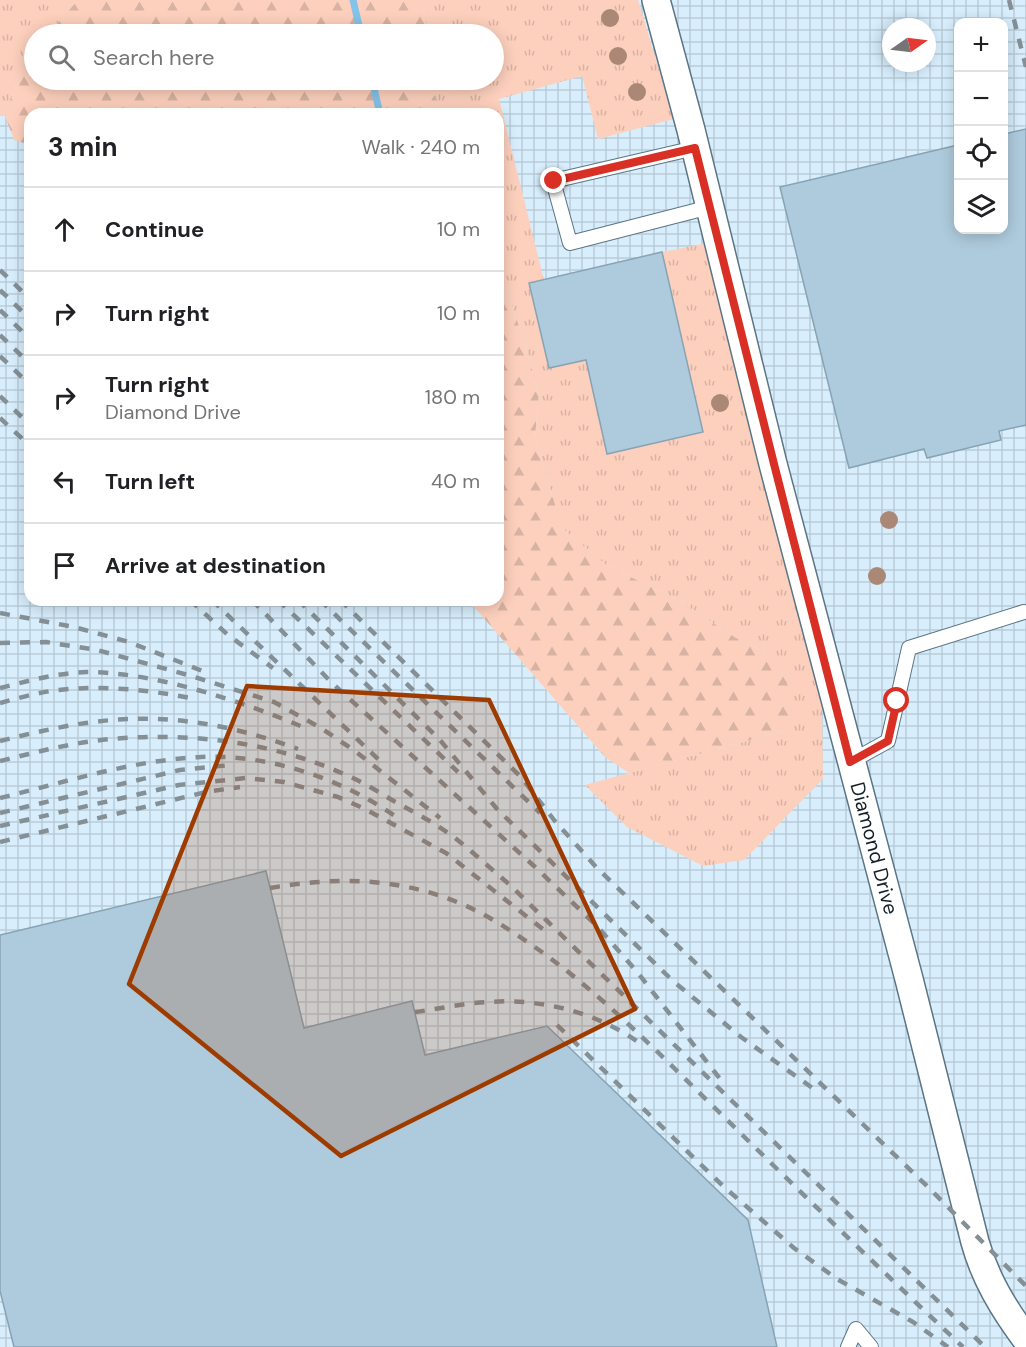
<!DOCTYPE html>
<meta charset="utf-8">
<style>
:root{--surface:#fff;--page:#f2f2f2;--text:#202124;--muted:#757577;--line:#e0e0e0}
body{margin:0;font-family:"DM Sans",sans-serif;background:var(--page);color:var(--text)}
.controls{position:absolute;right:18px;top:18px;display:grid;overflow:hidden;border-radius:12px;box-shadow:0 3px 15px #0003}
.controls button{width:54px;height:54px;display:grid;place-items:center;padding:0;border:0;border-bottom:2px solid var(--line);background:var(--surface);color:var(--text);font:30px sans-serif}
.compass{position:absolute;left:882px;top:18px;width:54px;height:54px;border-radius:50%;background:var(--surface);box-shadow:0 3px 15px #0003;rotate:76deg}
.stop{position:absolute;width:18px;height:18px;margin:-14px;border:4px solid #d93025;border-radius:50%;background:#fff}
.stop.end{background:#d93025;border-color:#fff;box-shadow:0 2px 6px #0008}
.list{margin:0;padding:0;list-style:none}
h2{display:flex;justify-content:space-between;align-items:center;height:78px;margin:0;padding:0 24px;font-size:26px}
h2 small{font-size:20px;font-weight:400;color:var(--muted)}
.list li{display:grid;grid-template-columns:39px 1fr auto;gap:18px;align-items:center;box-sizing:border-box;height:84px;padding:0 24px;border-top:2px solid var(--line)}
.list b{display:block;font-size:22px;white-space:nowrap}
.list p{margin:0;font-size:20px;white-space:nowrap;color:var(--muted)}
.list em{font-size:20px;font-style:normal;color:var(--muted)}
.icon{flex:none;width:33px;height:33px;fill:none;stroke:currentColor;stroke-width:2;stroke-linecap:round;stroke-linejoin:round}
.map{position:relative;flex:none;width:1026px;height:1347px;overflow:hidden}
.search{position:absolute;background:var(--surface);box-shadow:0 3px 15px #0003;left:24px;top:24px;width:480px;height:66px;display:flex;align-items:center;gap:15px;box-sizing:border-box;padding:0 21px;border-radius:33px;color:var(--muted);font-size:22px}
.panel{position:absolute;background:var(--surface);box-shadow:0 3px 15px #0003;left:24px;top:108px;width:480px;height:498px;border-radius:18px}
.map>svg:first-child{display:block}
.industrial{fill:url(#industrial-grid);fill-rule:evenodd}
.grass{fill:url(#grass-tufts)}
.forest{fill:url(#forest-firs)}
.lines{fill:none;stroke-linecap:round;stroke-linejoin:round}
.stream{stroke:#83c3e7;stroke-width:7}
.building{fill:#aecbdd;stroke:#87a3b4;stroke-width:1.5}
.service-casing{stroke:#5a7585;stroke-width:16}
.minor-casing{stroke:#5a7585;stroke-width:30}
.service{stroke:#fff;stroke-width:14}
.minor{stroke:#fff;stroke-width:27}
.rail{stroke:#849096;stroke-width:4.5;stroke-dasharray:10 10;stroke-linecap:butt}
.tree{fill:#ab8876}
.route{stroke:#d93025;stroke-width:8}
.marked{fill:#9e3b00;fill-opacity:0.2;stroke:#9e3b00;stroke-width:4.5;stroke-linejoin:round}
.labels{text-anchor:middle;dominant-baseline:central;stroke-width:6;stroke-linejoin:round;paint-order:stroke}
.street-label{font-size:20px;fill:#152026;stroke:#fff}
</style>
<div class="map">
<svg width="1026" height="1347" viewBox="0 0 1026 1347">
<defs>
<pattern id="industrial-grid" width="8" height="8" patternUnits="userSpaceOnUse" patternTransform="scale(1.5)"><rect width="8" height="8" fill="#d8eefc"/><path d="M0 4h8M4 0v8" fill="none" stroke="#b8ccd8"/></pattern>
<pattern id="grass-tufts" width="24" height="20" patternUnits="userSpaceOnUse" patternTransform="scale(1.5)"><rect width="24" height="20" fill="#fdd0bd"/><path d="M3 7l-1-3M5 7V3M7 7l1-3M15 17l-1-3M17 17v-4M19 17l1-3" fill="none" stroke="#d8b2a2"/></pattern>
<pattern id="forest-firs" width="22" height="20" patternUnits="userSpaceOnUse" patternTransform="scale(1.5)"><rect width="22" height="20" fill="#fdd0bd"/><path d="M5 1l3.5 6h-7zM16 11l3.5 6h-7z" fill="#d8b2a2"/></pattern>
</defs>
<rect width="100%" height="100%" fill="#e8f4fb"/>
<path class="industrial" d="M0,0H1026V1347H0ZM958,22H1004V230H958ZM891,27H927V63H891ZM34,34H494V80H34ZM30,114H498V600H30Z"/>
<path class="grass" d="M0,0H78L48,34H34V49L25,59L5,116H0Z
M421,0H638L674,119L598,139L582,76L499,99L544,280L529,283L549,368L586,360L607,454L662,252L707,243L822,706L823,779L744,860L703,866L627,827L585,785L783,731L775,657L736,638L678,600L606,565L562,528L535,437L539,393L514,310L498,274V114H445L434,95V80H494V34H429Z"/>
<path class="forest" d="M78,0H421L429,34H48Z
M34,49V80H434V95L445,114H30V145L14,140L5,116L25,59Z
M498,274L514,310L539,393L535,437L562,528L606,565L678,600L736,638L775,657L795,701L783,731L629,773L605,757L468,600H498Z"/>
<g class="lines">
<path class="stream" d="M353,0L361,34
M372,80L380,114"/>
</g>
<path class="building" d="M1026,129V425L999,431L1001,440L927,458L924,449L849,468L780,187L958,145V230H1004V134Z
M662,252L703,432L607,454L586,360L549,368L529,283Z
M266,871L304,1028L412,1001L425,1055L547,1026L748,1220L777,1347H14L0,1291V935Z"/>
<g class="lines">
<defs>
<path id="service" d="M695,148L553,181L570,243L710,207
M850,762L888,741L909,648L1024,612
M848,1347L856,1329L871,1347"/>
<g id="minor">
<path id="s1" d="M656,0L691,130L773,464L909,979L975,1242C985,1278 1003,1308 1026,1339"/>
</g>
</defs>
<use href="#service" class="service-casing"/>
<use href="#minor" class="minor-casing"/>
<use href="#service" class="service"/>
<use href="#minor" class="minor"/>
<path class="rail" d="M1009,0L1026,67
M0,270L30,299
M0,290L30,319
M0,310L30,339
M0,335L30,364
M0,356L30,385
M0,396L30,425
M0,418L30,446
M190,600L228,635L273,668
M212,600L380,761
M252,600L332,683L534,866L597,926L638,973L724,1084
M278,600L458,772
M298,600L440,740L497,809L673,981L741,1037L818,1092
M320,600L540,813
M340,600L521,777L554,820L597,868L928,1187L1026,1286
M0,613L74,627L129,642L205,672
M0,643L46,642L97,650L188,675L274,702L321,728L355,751L440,818
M0,688C28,681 57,673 86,672C154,672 241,701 303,727
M0,703C19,698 39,692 59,690C105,685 150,690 196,699
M0,741C28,734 57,727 86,723C161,712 227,723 298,749
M0,761C37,752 74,742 112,739C190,732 272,742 344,774C361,781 377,791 392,800C412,811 433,822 451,835C472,851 491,869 510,885L985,1347
M0,798C66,782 133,760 201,757C268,754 340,778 395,816
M0,813L180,770L231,765
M0,826L179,785L246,778L284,782L338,797L363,808L446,853L549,934
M0,842L206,792L240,787
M270,888C335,877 395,877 457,902C487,914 513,932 539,950C605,997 660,1055 718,1111C799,1191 880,1269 963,1347
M415,1012C439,1009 464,1003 489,1002C541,998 600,1013 642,1045
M557,1025L723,1186L794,1248L837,1279L913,1322L948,1347"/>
</g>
<g class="tree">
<circle cx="610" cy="18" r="9"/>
<circle cx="618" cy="56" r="9"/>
<circle cx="637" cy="92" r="9"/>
<circle cx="720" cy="403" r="9"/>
<circle cx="889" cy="520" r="9"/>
<circle cx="877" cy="576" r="9"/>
</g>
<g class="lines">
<path class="route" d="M554,181L695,148L774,464L850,762L888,741L897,701"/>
</g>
<path class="marked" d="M247,686L489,700L635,1009L341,1156L129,984Z"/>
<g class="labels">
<g class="street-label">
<text stroke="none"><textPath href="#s1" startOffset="876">Diamond Drive</textPath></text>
</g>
</g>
</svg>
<div class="controls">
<button>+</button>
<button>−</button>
<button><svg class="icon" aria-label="locate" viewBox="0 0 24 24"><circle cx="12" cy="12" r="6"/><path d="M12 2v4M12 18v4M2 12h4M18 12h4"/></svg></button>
<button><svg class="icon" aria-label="layers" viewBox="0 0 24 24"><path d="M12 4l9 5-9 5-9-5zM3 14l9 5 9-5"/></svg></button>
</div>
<svg class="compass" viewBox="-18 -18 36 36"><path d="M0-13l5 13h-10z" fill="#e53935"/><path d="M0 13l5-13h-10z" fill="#757577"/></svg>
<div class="stop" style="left:897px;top:701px"></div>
<div class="stop end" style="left:554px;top:181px"></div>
<div class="search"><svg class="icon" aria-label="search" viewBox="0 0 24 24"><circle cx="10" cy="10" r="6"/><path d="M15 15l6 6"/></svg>Search here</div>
<section class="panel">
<h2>3 min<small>Walk · 240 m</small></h2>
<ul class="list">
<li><svg class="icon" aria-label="ahead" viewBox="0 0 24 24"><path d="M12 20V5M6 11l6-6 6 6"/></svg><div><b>Continue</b></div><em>10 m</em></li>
<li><svg class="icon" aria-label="right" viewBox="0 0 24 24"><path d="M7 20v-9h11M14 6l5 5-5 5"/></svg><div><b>Turn right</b></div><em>10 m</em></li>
<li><svg class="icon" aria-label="right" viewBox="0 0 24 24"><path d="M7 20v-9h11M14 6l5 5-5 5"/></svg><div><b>Turn right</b><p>Diamond Drive</p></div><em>180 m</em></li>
<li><svg class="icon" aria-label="left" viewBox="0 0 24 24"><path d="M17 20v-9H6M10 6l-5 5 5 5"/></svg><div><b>Turn left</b></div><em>40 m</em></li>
<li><svg class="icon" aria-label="arrive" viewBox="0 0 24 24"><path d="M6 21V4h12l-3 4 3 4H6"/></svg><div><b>Arrive at destination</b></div></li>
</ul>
</section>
</div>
